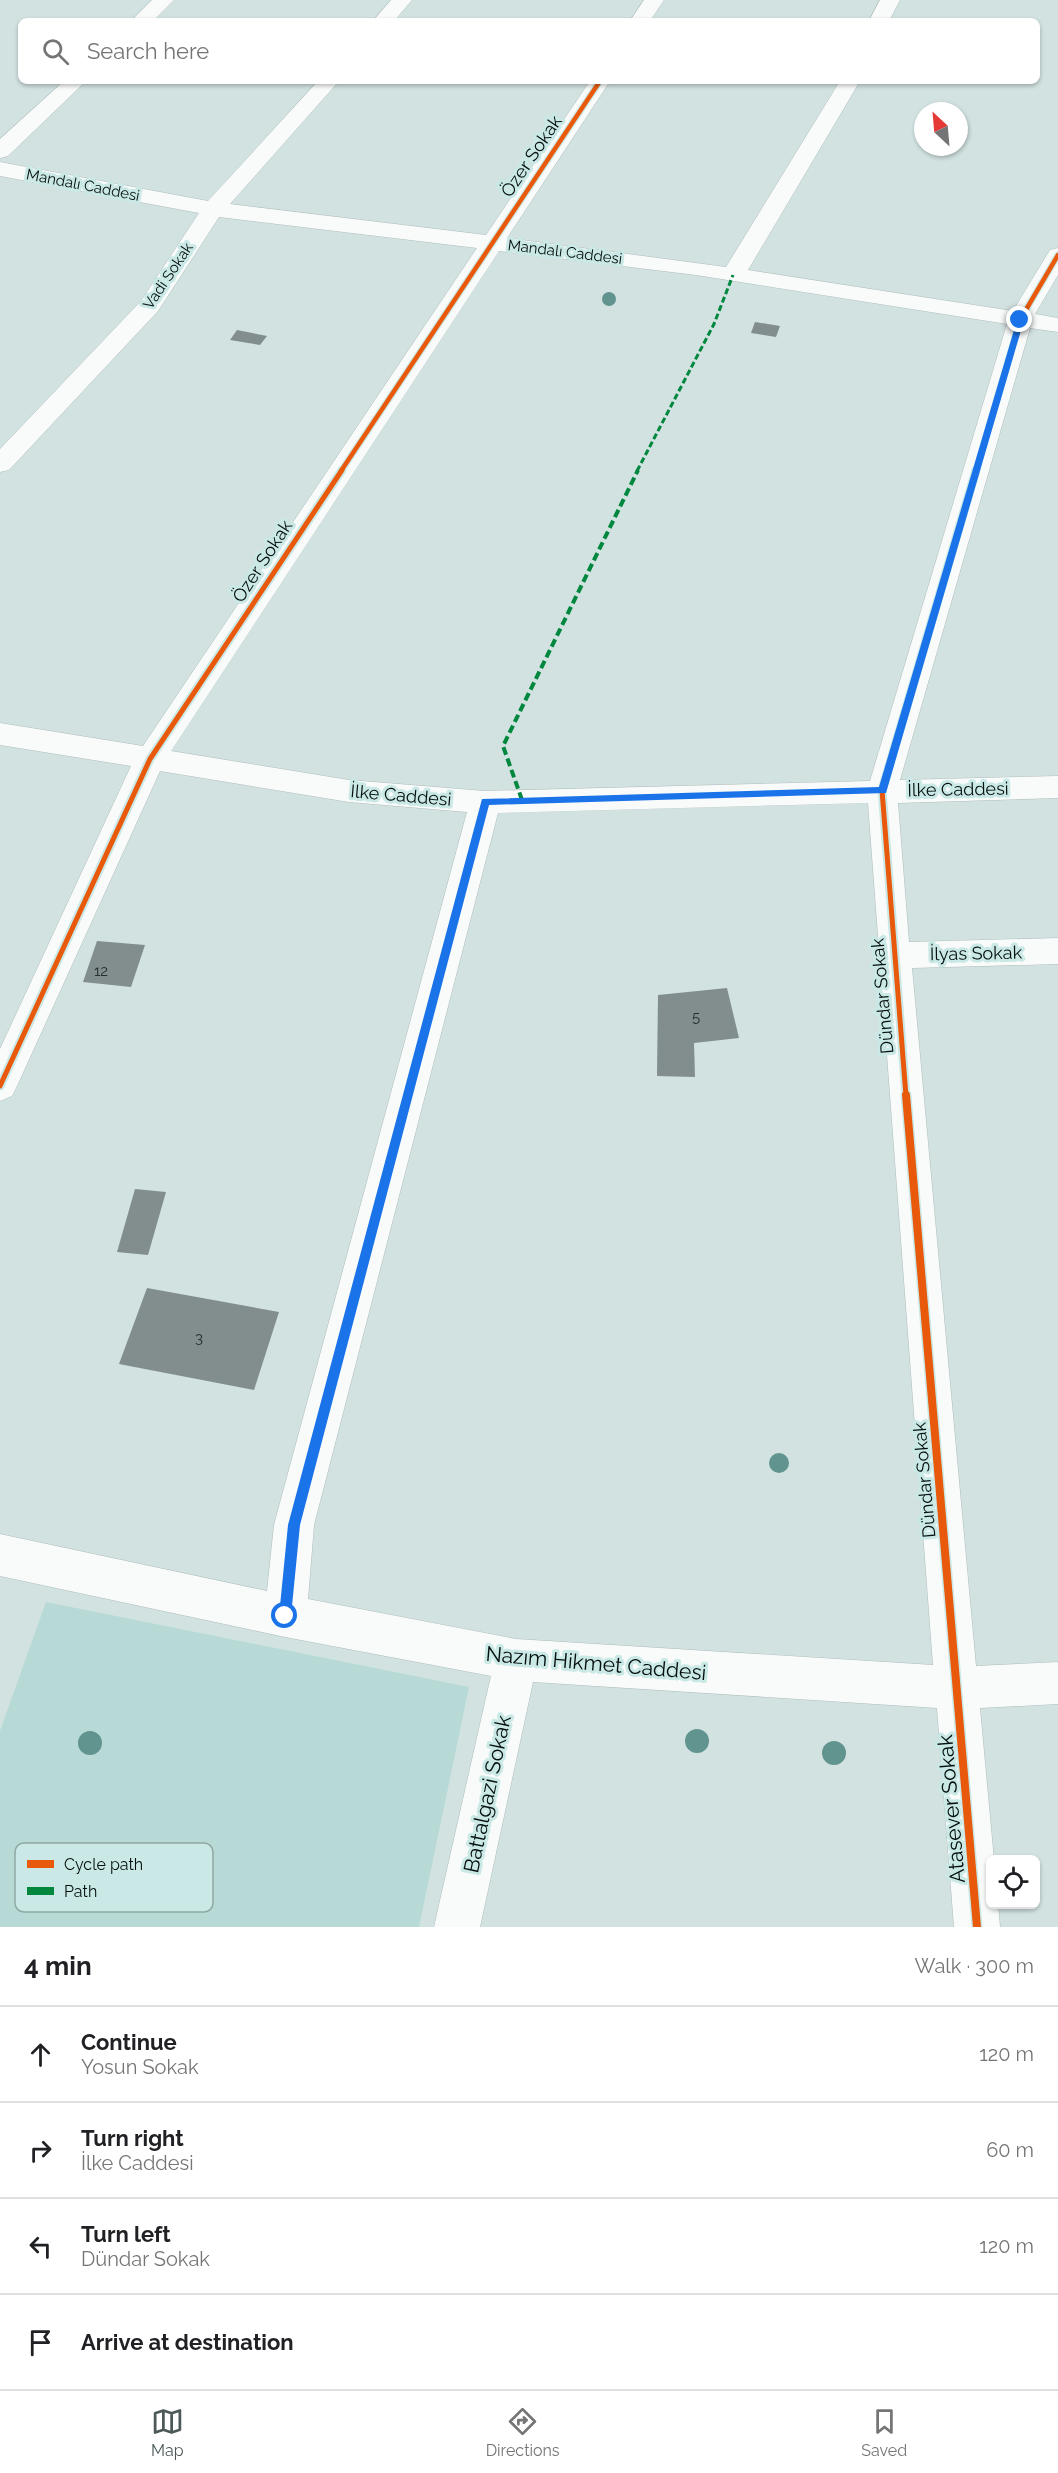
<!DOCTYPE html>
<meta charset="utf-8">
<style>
:root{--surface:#fff;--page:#f6f6f6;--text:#202124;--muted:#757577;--line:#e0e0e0;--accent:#4c5958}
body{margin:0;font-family:Raleway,sans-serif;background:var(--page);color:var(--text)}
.controls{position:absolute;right:18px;bottom:18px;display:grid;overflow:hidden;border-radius:9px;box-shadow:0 2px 4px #0004}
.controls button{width:54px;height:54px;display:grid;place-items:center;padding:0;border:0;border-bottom:2px solid var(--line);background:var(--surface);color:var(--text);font:30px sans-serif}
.compass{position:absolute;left:914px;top:102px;width:54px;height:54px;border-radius:50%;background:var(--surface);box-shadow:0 2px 4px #0004;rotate:334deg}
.stop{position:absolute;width:18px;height:18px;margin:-14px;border:4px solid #1a73e8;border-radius:50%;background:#fff}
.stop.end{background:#1a73e8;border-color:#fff;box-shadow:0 2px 6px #0008}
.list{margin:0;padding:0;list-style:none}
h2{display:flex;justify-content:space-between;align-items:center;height:78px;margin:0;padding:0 24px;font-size:26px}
h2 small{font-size:20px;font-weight:400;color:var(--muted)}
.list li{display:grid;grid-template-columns:39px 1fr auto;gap:18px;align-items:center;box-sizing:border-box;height:96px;padding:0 24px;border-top:2px solid var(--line)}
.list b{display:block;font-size:22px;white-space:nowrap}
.list p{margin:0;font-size:20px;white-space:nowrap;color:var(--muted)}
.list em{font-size:20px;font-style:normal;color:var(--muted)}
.icon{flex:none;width:33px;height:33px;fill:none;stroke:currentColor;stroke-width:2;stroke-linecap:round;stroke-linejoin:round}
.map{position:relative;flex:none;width:1058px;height:1927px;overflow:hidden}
.search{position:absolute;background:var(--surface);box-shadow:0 2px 4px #0004;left:18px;right:18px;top:18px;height:66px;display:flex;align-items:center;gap:15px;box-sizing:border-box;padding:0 21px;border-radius:9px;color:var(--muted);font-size:22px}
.sheet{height:462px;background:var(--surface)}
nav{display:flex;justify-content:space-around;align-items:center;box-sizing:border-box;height:84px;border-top:2px solid var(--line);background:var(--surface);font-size:16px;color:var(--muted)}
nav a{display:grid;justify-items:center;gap:3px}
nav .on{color:var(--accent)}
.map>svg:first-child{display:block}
.green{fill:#b7dad6}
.building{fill:#818e8d}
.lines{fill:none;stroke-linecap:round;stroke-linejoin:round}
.minor-casing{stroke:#b0bdbc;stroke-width:1}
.minor{fill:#f8fbfa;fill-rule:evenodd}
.quiet-far1{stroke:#00873e;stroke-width:3;stroke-dasharray:6 3;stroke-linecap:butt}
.quiet{stroke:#00873e;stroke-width:4;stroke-dasharray:8 4;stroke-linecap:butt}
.cycleway-far2-casing{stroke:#cae9e6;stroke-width:7}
.cycleway-far1-casing{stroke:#cae9e6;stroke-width:9}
.cycleway-casing{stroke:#cae9e6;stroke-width:11}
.cycleway-far2{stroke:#e8590c;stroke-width:4.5}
.cycleway-far1{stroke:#e8590c;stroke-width:5}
.cycleway{stroke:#e8590c;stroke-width:8}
.tree{fill:#61938f}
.route{fill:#1a73e8}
.labels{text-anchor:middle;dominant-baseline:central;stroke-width:6;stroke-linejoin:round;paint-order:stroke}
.far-street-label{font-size:15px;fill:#050f0e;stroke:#cae9e6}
.number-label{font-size:15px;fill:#242f2e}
.street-label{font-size:18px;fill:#050f0e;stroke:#cae9e6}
.near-street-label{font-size:21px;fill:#050f0e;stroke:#cae9e6}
.key{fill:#cae9e6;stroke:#8fa8a5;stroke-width:1.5}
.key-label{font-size:16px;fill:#050f0e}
</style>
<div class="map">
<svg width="1058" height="1927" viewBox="0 0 1058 1927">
<rect width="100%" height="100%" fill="#d1e2e0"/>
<path class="green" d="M46,1602L469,1687L419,1927H0V1731Z"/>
<path class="building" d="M755,322L780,326L776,337L751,333Z
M237,330L267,336L260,345L230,340Z
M97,941L145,945L131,987L83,982Z
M727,988L739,1038L694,1043L695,1077L657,1076L658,995Z
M135,1189L166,1192L148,1255L117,1252Z
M147,1288L279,1312L254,1390L119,1364Z"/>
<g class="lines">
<defs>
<path id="minor" d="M152,0H174L153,21H131Z
M391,0H412L394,21H373Z
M644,0H664L650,21H630Z
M880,0H900L889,21H869Z
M64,81H86L8,156L0,158V139Z
M318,81H339L230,204L486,235L590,81H610L507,238L726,267L840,81H860L748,270L1013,311L1050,250L1058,248V275L1035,314L1058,318V332L1030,328L900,780L1058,776V798L898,803L909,942L1058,938V964L912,968L976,1666L1058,1662V1704L980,1708L994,1860H990V1904H998L1000,1927H954L937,1708L533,1682L480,1927H434L491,1676L285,1637L0,1576V1534L267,1591L274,1525L467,812L349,802L160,771L17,1086L12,1096L0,1101V1049L131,766L0,745V723L143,746L477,248L219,217L158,311L9,470L0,472V449L141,301L199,213L0,176V162L208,201ZM499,251L696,275L1007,324L870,781L485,791L349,780L171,751ZM868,803L933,1665L516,1639L308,1599L314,1525L498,813Z"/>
</defs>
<use href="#minor" class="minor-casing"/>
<use href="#minor" class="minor"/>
<path class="quiet-far1" d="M637,471L714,324L733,275"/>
<path class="quiet" d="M522,800L503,746L638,470"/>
<defs>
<path id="cycleway-far2" d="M341,471L600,81
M976,471L1020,320L1058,255"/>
<path id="cycleway-far1" d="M0,1086L150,759L342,470
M906,1096L882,790L976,470"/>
<path id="cycleway" d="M906,1095L977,1927"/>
</defs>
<use href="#cycleway-far2" class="cycleway-far2-casing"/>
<use href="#cycleway-far1" class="cycleway-far1-casing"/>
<use href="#cycleway" class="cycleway-casing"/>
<use href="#cycleway-far2" class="cycleway-far2"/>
<use href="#cycleway-far1" class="cycleway-far1"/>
<use href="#cycleway" class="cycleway"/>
</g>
<g class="tree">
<circle cx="609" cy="299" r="7"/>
<circle cx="779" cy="1463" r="10"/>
<circle cx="697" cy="1741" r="12"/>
<circle cx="90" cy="1743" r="12"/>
<circle cx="834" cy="1753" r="12"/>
</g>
<path class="route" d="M1020,318L1024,320L886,793L489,805L300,1525L291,1616L289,1620L285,1622L281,1620L279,1616L288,1525L482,799L879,787L1017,320Z"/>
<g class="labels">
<g class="far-street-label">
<text transform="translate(83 185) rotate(11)">Mandalı Caddesi</text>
<text transform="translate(565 252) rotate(7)">Mandalı Caddesi</text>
<text transform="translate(168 276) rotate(-56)">Vadi Sokak</text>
</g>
<g class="number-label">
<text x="101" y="971">12</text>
<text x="696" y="1017">5</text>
<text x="199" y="1338">3</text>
</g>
<g class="street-label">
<text transform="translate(531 156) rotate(-56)">Özer Sokak</text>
<text transform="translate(262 561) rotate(-57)">Özer Sokak</text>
<text transform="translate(958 789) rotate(-1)">İlke Caddesi</text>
<text transform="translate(401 795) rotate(5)">İlke Caddesi</text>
<text transform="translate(976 953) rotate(-1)">İlyas Sokak</text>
<text transform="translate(882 996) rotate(-95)">Dündar Sokak</text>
<text transform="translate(924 1480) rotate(-95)">Dündar Sokak</text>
</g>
<g class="near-street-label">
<text transform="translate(596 1663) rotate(5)">Nazım Hikmet Caddesi</text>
<text transform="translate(487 1794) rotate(-78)">Battalgazi Sokak</text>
<text transform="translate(951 1809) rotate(-95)">Atasever Sokak</text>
</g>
</g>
<rect x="15" y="1843" width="198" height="69" rx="9" class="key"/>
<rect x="27" y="1860" width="27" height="8" fill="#e8590c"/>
<rect x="27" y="1887" width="27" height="8" fill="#00873e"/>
<g class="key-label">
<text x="64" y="1870">Cycle path</text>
<text x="64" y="1897">Path</text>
</g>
</svg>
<div class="controls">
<button><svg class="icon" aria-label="locate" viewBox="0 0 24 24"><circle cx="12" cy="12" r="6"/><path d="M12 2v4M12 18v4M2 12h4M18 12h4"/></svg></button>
</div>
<svg class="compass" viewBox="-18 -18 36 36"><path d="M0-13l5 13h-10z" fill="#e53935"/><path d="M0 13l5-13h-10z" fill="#757577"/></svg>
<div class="stop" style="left:285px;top:1616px"></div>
<div class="stop end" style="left:1020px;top:320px"></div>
<div class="search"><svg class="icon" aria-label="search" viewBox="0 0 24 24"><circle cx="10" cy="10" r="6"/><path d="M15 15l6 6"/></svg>Search here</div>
</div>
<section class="sheet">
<h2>4 min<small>Walk · 300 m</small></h2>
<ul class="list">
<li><svg class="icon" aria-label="ahead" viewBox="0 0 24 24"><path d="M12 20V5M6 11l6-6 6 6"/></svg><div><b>Continue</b><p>Yosun Sokak</p></div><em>120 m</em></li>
<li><svg class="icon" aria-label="right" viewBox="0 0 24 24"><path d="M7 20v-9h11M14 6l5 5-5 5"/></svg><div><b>Turn right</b><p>İlke Caddesi</p></div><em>60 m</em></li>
<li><svg class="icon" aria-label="left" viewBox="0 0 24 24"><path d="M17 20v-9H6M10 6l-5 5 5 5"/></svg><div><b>Turn left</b><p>Dündar Sokak</p></div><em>120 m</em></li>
<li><svg class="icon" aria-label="arrive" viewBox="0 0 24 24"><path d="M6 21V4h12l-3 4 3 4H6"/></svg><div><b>Arrive at destination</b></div></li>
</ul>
</section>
<nav>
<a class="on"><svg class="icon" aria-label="map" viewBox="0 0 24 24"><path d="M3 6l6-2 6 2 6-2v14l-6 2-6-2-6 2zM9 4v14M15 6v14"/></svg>Map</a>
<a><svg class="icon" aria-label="directions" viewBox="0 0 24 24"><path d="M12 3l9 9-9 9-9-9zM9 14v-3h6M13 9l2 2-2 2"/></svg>Directions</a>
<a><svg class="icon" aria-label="saved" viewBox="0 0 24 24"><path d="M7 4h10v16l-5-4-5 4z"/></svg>Saved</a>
</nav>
